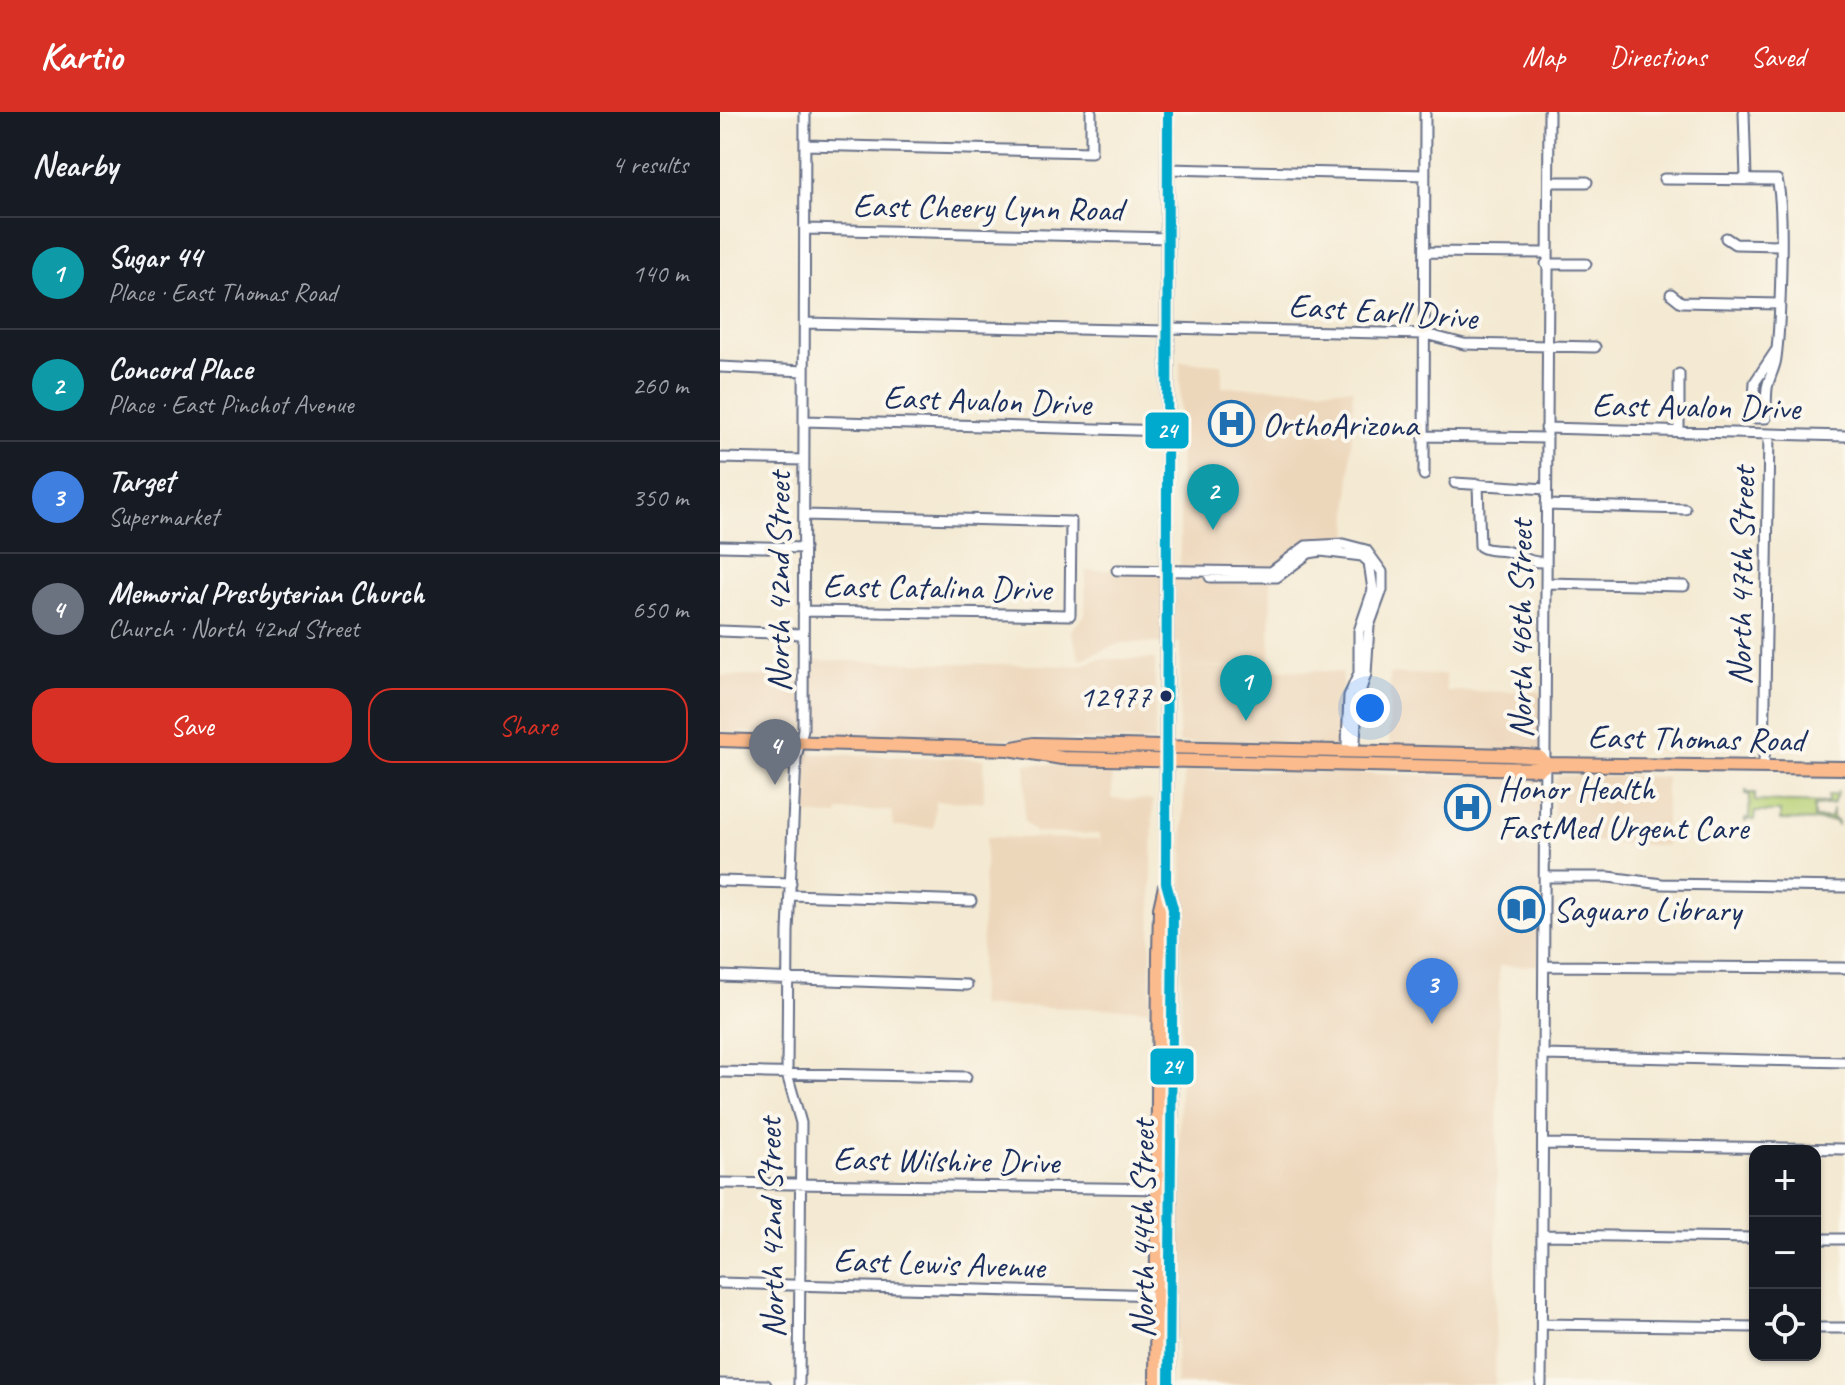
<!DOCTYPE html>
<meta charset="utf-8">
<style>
:root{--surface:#171b24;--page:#242831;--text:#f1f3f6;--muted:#9ea1a6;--line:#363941;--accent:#d93025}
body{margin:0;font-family:Caveat,sans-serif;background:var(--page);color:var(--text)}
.controls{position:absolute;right:24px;bottom:24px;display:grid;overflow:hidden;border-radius:16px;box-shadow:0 2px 6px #0004}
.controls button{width:72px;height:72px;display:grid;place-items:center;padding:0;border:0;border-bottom:2px solid var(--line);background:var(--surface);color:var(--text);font:40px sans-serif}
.you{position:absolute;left:650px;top:596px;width:28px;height:28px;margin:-20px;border:6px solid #fff;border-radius:50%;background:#1a73e8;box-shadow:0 0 0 12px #1a73e833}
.badge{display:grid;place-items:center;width:52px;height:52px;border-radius:50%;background:var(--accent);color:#fff;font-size:26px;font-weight:700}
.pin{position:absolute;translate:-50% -66px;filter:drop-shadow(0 2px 4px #0008)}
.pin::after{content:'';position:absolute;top:42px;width:28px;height:24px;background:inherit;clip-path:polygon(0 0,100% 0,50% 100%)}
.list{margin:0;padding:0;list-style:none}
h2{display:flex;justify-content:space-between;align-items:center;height:104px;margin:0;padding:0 32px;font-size:34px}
h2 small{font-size:26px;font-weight:400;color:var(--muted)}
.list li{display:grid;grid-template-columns:52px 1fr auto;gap:24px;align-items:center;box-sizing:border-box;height:112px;padding:0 32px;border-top:2px solid var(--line)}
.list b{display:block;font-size:30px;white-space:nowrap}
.list p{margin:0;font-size:26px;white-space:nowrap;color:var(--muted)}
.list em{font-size:26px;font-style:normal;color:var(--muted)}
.actions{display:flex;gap:16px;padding:24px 32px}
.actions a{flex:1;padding:18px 0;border:2px solid var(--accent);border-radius:24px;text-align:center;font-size:28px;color:var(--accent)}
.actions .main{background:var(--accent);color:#fff}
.icon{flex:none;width:44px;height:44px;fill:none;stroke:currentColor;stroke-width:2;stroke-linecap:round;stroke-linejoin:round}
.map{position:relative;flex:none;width:1125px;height:1273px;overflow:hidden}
header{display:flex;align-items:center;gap:48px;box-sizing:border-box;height:112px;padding:0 40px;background:var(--accent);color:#fff}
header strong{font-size:38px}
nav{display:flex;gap:44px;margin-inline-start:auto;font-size:28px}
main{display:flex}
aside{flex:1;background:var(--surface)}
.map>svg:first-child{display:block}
.built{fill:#edd7bb}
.green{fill:#b7d075;stroke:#69806a;stroke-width:2}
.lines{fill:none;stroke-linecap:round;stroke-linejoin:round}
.minor-casing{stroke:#677087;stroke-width:13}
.major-casing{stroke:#677087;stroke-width:16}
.minor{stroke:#fff;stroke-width:9}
.major{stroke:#fbbb8c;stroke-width:12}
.bus-1-casing{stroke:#fbf7ec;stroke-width:16}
.bus-1{stroke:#00a9ce;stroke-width:10}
.bus-dot{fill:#1b2f5e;stroke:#fbf7ec;stroke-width:3}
.labels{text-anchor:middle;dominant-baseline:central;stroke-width:8;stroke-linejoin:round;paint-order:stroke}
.bus-label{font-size:32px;fill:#1b2f5e;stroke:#fbf7ec;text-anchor:end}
.street-label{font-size:34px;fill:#1b2f5e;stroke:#fbf7ec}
.poi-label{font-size:34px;fill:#1b2f5e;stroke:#fbf7ec;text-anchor:start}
.line-badge{stroke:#fbf7ec;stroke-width:3}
.badge-label{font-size:22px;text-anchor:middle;font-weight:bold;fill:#fff}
</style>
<header>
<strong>Kartio</strong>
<nav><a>Map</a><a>Directions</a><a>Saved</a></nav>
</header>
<main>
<aside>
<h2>Nearby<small>4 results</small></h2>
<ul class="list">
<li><span class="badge" style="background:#0f9aa8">1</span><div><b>Sugar 44</b><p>Place · East Thomas Road</p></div><em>140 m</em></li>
<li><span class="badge" style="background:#0f9aa8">2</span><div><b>Concord Place</b><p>Place · East Pinchot Avenue</p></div><em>260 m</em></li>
<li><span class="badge" style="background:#3f7fe0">3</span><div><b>Target</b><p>Supermarket</p></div><em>350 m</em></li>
<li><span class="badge" style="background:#6b7280">4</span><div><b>Memorial Presbyterian Church</b><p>Church · North 42nd Street</p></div><em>650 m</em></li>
</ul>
<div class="actions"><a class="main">Save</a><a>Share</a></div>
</aside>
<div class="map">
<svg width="1125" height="1273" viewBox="0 0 1125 1273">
<rect width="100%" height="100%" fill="#fbf7ec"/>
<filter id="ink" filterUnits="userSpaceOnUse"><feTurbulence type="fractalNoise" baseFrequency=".0125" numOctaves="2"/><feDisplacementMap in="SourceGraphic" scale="16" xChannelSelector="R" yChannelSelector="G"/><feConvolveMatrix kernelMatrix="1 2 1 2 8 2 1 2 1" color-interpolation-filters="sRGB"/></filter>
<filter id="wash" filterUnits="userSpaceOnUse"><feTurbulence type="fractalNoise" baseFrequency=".006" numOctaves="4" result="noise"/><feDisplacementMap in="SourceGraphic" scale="32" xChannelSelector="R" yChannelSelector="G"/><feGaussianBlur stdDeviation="1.8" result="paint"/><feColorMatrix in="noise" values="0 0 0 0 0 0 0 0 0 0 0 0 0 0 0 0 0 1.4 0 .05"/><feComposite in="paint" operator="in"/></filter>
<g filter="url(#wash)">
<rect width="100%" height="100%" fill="#f4ead3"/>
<path class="built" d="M460,249L502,252V275L633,277L628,430L551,456L550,555L463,554L622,560L623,636L459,631L460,531H401L360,548L351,518L365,503L366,459L460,455Z
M379,547H435V630L0,620V564L90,565V548L361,554Z
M670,562L726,563V579L821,580L820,640L669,636Z
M80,641L264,647V690L215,689L214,716L173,715L172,699H119L118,704L78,702Z
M306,652L392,654V687L433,688L430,897L259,894L266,725L379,727L380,737V722L316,721L304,709Z
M464,657L821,666L819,853L779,854L775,1273H456Z
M838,663L946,665V734L833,727L834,670Z"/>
<path class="green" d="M1026,677L1027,681H1035V689L1108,691V683H1116L1118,679L1113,692L1094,694V706H1110L1113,696V708L1117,709V714L1115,709L1060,708V700H1035L1034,708L1027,707L1025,711V707L1029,706L1030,683L1026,682Z"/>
</g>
<g filter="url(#ink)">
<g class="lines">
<defs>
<path id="minor" d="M1024,0L1026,66
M85,33L371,40V0
M448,57L705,63
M944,67L1057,68C1065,93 1060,216 1056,246C1055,256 1049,265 1047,276C1046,286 1046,296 1046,306H1033L1035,270L1057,237
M829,70H867
M86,117L449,126
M1006,126L1015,132L1059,133
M705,140L826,141
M826,152H866
M951,182L961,190L1059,192
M85,211L448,219
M448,216L705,222L744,232L875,235
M0,255L84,259
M84,309L448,319
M826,316L1125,324
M959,320V262
M703,324L826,326
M0,346L84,348
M704,363L705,0
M735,371L826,377
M758,372L760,434C769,440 776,437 786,439C802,443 806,451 826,450
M826,393L965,397
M0,434L84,436
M397,458L551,460L586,434L623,432L646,438L662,460V478L649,514L646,562L637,589L635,630L632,640
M490,465H557L589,441L601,439L642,444L649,450L653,478L639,519V561L629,584L627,632L632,640
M826,471L964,474
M83,499L350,503L351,410L84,403
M0,519L83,522
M1044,654L1049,322
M827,765H889L942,772L1125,775
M0,769L71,771
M71,783L251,789
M825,854L1125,856
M0,864L247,873
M824,943L1125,950
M0,960L246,965
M824,1032L1125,1037
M0,1071L450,1077
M823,1123L1035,1126
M1095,1127H1125
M0,1171L440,1183
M822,1212L1035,1215
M1095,1216H1125
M0,1272L46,1273
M79,1273L81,1011L67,962L68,820L76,646L83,617L85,0
M821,1273L829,0"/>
<path id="major" d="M448,0L446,771L453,796L449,1273
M0,628L289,637L342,646L820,657L827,652L1125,656
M293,636L314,632L791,643L819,645L827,652
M436,1273L439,844L440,796L445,774"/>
</defs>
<use href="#minor" class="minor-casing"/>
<use href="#major" class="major-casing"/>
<use href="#minor" class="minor"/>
<use href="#major" class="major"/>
<defs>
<path id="bus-1" d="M448,0L446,771L453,796L449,1273"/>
</defs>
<use href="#bus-1" class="bus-1-casing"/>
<use href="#bus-1" class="bus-1"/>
</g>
</g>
<defs>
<symbol id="hospital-ring" viewBox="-11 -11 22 22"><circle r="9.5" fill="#fbf7ec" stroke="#1f6fb2" stroke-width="1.5"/><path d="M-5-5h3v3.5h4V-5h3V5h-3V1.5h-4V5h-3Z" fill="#1f6fb2"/></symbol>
<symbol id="library-ring" viewBox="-11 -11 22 22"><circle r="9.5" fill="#fbf7ec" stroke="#1f6fb2" stroke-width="1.5"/><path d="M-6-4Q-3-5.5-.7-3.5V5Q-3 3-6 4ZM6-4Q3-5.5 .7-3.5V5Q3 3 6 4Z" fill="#1f6fb2"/></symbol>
</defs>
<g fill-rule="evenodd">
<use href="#hospital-ring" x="486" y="286" width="51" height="51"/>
<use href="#hospital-ring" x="722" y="670" width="51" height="51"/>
<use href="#library-ring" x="776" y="772" width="51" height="51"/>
</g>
<circle class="bus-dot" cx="446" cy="584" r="7"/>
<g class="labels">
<g class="bus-label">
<text x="431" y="584">12977</text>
</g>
<g class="street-label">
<text transform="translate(268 95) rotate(1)">East Cheery Lynn Road</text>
<text transform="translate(663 199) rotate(4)">East Earll Drive</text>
<text transform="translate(267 288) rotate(2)">East Avalon Drive</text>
<text transform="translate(976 294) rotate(1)">East Avalon Drive</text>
<text transform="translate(1021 464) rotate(-89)">North 47th Street</text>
<text transform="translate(58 470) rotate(-90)">North 42nd Street</text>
<text transform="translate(217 475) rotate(1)">East Catalina Drive</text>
<text transform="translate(800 517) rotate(-90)">North 46th Street</text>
<text transform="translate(976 626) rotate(1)">East Thomas Road</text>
<text transform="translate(226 1048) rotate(1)">East Wilshire Drive</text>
<text transform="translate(51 1116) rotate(-91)">North 42nd Street</text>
<text transform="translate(422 1117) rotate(-90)">North 44th Street</text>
<text transform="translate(219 1151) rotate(2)">East Lewis Avenue</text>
</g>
<g class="poi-label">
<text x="542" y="312">OrthoArizona</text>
<text x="778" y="676">Honor Health<tspan x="778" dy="39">FastMed Urgent Care</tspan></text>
<text x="833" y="797">Saguaro Library</text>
</g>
</g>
<g class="line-badge">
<rect x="424" y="299" width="46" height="39" rx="8" fill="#00a9ce"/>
<rect x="429" y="935" width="46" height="39" rx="8" fill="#00a9ce"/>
</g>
<g class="badge-label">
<text x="447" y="326">24</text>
<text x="452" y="962">24</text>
</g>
</svg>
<div class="controls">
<button>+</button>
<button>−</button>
<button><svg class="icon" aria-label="locate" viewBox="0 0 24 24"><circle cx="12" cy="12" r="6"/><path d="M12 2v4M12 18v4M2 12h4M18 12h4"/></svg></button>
</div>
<div class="you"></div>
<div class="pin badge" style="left:526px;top:609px;background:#0f9aa8">1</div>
<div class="pin badge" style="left:493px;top:418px;background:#0f9aa8">2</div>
<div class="pin badge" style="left:712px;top:912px;background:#3f7fe0">3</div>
<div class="pin badge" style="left:55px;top:673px;background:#6b7280">4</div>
</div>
</main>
